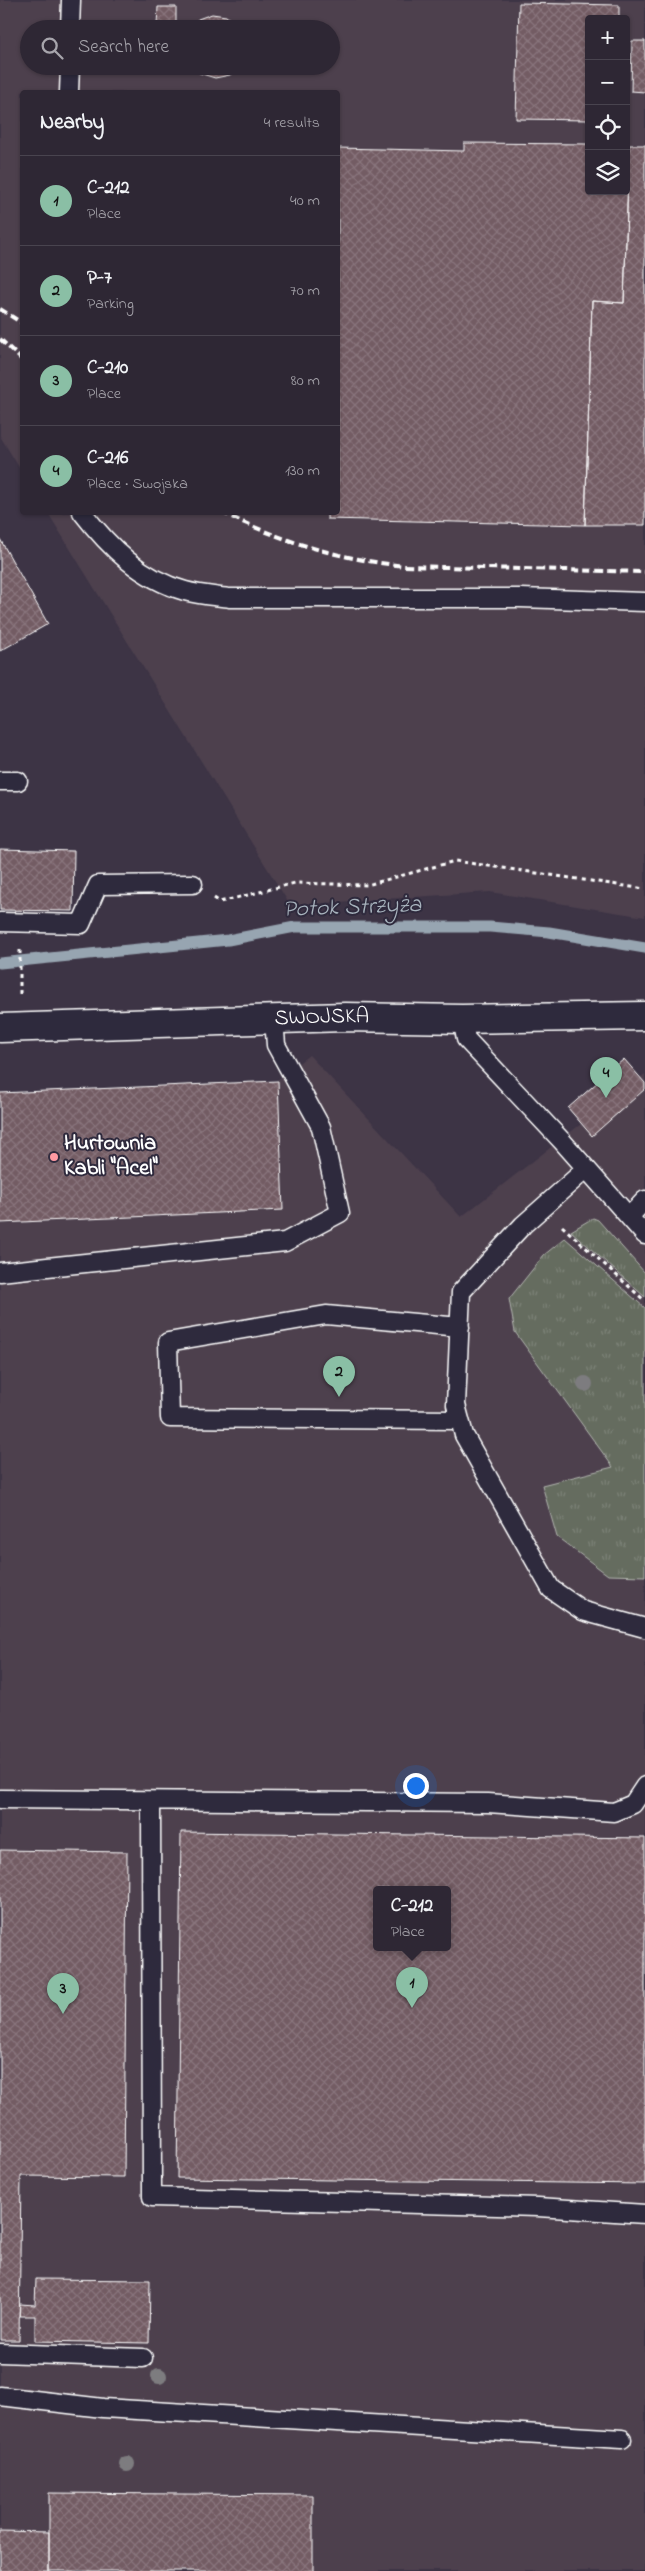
<!DOCTYPE html>
<meta charset="utf-8">
<style>
:root{--surface:#2e2734;--page:#3a3340;--text:#f1f3f6;--muted:#a7a5ac;--line:#49444f;--accent:#8abfa5}
body{margin:0;font-family:"Indie Flower",sans-serif;background:var(--page);color:var(--text)}
.controls{position:absolute;right:15px;top:15px;display:grid;overflow:hidden;border-radius:5px;box-shadow:0 1px 4px #0004}
.controls button{width:45px;height:45px;display:grid;place-items:center;padding:0;border:0;border-bottom:1px solid var(--line);background:var(--surface);color:var(--text);font:25px sans-serif}
.you{position:absolute;left:415px;top:1785px;width:18px;height:18px;margin:-12px;border:4px solid #fff;border-radius:50%;background:#1a73e8;box-shadow:0 0 0 8px #1a73e833}
.badge{display:grid;place-items:center;width:32px;height:32px;border-radius:50%;background:var(--accent);color:#111;font-size:16px;font-weight:700}
.pin{position:absolute;translate:-50% -41px;filter:drop-shadow(0 1px 2px #0008)}
.pin::after{content:'';position:absolute;top:26px;width:18px;height:15px;background:inherit;clip-path:polygon(0 0,100% 0,50% 100%)}
.popup{position:absolute;left:373px;top:1886px;width:78px;height:65px;box-sizing:border-box;display:grid;place-content:center;border-radius:5px;background:var(--surface);filter:drop-shadow(0 1px 4px #0005);font-size:16px;white-space:nowrap;color:var(--muted)}
.popup b{font-size:19px;color:var(--text)}
.popup::after{content:'';position:absolute;left:50%;top:100%;margin-left:-10px;border:10px solid transparent;border-top-color:var(--surface)}
.list{margin:0;padding:0;list-style:none}
h2{display:flex;justify-content:space-between;align-items:center;height:65px;margin:0;padding:0 20px;font-size:21px}
h2 small{font-size:16px;font-weight:400;color:var(--muted)}
.list li{display:grid;grid-template-columns:32px 1fr auto;gap:15px;align-items:center;box-sizing:border-box;height:90px;padding:0 20px;border-top:1px solid var(--line)}
.list b{display:block;font-size:19px;white-space:nowrap}
.list p{margin:0;font-size:16px;white-space:nowrap;color:var(--muted)}
.list em{font-size:16px;font-style:normal;color:var(--muted)}
.icon{flex:none;width:28px;height:28px;fill:none;stroke:currentColor;stroke-width:2;stroke-linecap:round;stroke-linejoin:round}
.map{position:relative;flex:none;width:645px;height:2571px;overflow:hidden}
.search{position:absolute;background:var(--surface);box-shadow:0 1px 4px #0004;left:20px;top:20px;width:320px;height:55px;display:flex;align-items:center;gap:12px;box-sizing:border-box;padding:0 18px;border-radius:28px;color:var(--muted);font-size:19px}
.panel{position:absolute;background:var(--surface);box-shadow:0 1px 4px #0004;left:20px;top:90px;width:320px;height:425px;border-radius:5px}
.map>svg:first-child{display:block}
.built{fill:#4d404e;fill-rule:evenodd}
.grass{fill:url(#grass-tufts);stroke:#b2b6af}
.lines{fill:none;stroke-linecap:round;stroke-linejoin:round}
.stream{stroke:#97a5b1;stroke-width:11}
.building{fill:url(#building-cross-hatch);stroke:#fff;fill-rule:evenodd}
.lane-casing{stroke:#fff;stroke-width:21}
.street-casing{stroke:#fff;stroke-width:31}
.path{stroke:#fff;stroke-width:3;stroke-dasharray:4 4;stroke-linecap:butt}
.lane{stroke:#2f2a3d;stroke-width:18}
.street{stroke:#2f2a3d;stroke-width:28}
.rail{stroke:#fff;stroke-width:4;stroke-dasharray:8 4;stroke-linecap:butt}
.tree{fill:#7d7c7f}
.poi-dot{fill:#ff9aa2;stroke:#2f2a3d;stroke-width:2}
.labels{text-anchor:middle;dominant-baseline:central;stroke-width:4;stroke-linejoin:round;paint-order:stroke}
.street-label{font-size:22px;fill:#fff;stroke:#2f2a3d}
.poi-label{font-size:22px;font-weight:bold;fill:#fff;stroke:#2f2a3d;text-anchor:start}
.water-label{font-size:24px;font-style:italic;fill:#a8b4be;stroke:#2f2a3d}
</style>
<div class="map">
<svg width="645" height="2571" viewBox="0 0 645 2571">
<defs>
<pattern id="grass-tufts" width="24" height="20" patternUnits="userSpaceOnUse" patternTransform="scale(1.25)"><rect width="24" height="20" fill="#656c5f"/><path d="M3 7l-1-3M5 7V3M7 7l1-3M15 17l-1-3M17 17v-4M19 17l1-3" fill="none" stroke="#7c8277"/></pattern>
<pattern id="building-cross-hatch" width="8" height="8" patternUnits="userSpaceOnUse" patternTransform="scale(1.25)"><rect width="8" height="8" fill="#735b64"/><path d="M0 0l8 8M0 8l8-8" fill="none" stroke="#88747b"/></pattern>
</defs>
<rect width="100%" height="100%" fill="#3d3445"/>
<filter id="ink" filterUnits="userSpaceOnUse"><feTurbulence type="fractalNoise" baseFrequency=".02" numOctaves="2"/><feDisplacementMap in="SourceGraphic" scale="10" xChannelSelector="R" yChannelSelector="G"/><feConvolveMatrix kernelMatrix="1 2 1 2 8 2 1 2 1" color-interpolation-filters="sRGB"/></filter>
<g filter="url(#ink)">
<path class="built" d="M0,0H645V917L490,892L290,905L48,513L338,512V92H22V472L0,436ZM589,19H626V191H589ZM29,29H331V66H29Z
M309,1055L461,1217L581,1124L568,1108L624,1059L640,1078L645,1074V2571H0V1093L276,1081ZM377,1889H447V1947H377Z"/>
<path class="grass" d="M593,1218L598,1220L645,1273V1297L571,1231Z
M565,1238L645,1308V1576L608,1575L557,1537L542,1485L613,1467L515,1332L509,1299L544,1255Z"/>
<g class="lines">
<path class="stream" d="M0,963L228,940L295,927H490L549,932L645,948"/>
</g>
<path class="building" d="M519,3L619,5V19H589V120L516,119Z
M158,7H176V25H157Z
M212,14L226,16L242,29H189L198,19Z
M632,41H645V92L631,91Z
M191,66H241L230,75L215,78L199,73Z
M464,143L589,144V191H626V145H629L624,303L592,301L585,525L327,519V512H338V148L464,151Z
M629,145H645V525H585L592,301L624,303Z
M0,539L48,624L0,651Z
M0,849L74,851L73,911L0,910Z
M624,1059L645,1083V1089L592,1136L568,1108Z
M278,1081L283,1210L0,1223V1093Z
M181,1832L645,1838V2184L177,2178ZM377,1889H447V1947H377Z
M0,1850L127,1852L124,2177L21,2176L19,2340H0Z
M36,2279L150,2280L149,2343L35,2341V2316H19L20,2304L35,2305Z
M49,2493L313,2495V2571H49Z
M0,2531L49,2532V2571H0Z"/>
<g class="lines">
<defs>
<path id="lane" d="M70,29L71,0
M69,92L70,66
M82,512C109,547 141,579 185,591C199,595 215,596 230,598H520L645,602
M0,781H18
M0,922L81,924L98,885L193,884
M462,1019L466,1039L562,1141L645,1235
M586,1169L523,1225L461,1292L456,1405L464,1435L551,1589L583,1611L645,1628
M629,1217L645,1200
M0,1272L285,1242L340,1213L321,1127L276,1045L274,1019
M460,1327L326,1315L168,1342L170,1418L460,1420
M0,1799L488,1803L614,1812L633,1804L645,1786
M151,1801L152,2197L538,2207L645,2214
M0,2353L143,2358
M0,2396L103,2408L622,2439"/>
<g id="street">
<path id="s1" d="M0,1028L345,1017L462,1019L645,1016"/>
</g>
</defs>
<use href="#lane" class="lane-casing"/>
<use href="#street" class="street-casing"/>
<path class="path" d="M214,898L220,902L295,883L367,885L455,861L645,889
M20,950V996
M562,1226L645,1301"/>
<use href="#lane" class="lane"/>
<use href="#street" class="street"/>
<path class="rail" d="M0,309L22,323
M0,339L22,360
M221,512C281,541 339,559 404,566L645,572"/>
</g>
<g class="tree">
<circle cx="585" cy="1384" r="8"/>
<circle cx="159" cy="2376" r="8"/>
<circle cx="127" cy="2464" r="8"/>
</g>
</g>
<circle class="poi-dot" cx="54" cy="1157" r="5"/>
<g class="labels">
<g class="street-label">
<text stroke="none"><textPath href="#s1" startOffset="322">SWOJSKA</textPath></text>
</g>
<g class="poi-label">
<text x="64" y="1144">Hurtownia<tspan x="64" dy="25">Kabli "Acel"</tspan></text>
</g>
<g class="water-label">
<text transform="translate(352 908) rotate(-2)">Potok Strzyża</text>
</g>
</g>
</svg>
<div class="controls">
<button>+</button>
<button>−</button>
<button><svg class="icon" aria-label="locate" viewBox="0 0 24 24"><circle cx="12" cy="12" r="6"/><path d="M12 2v4M12 18v4M2 12h4M18 12h4"/></svg></button>
<button><svg class="icon" aria-label="layers" viewBox="0 0 24 24"><path d="M12 4l9 5-9 5-9-5zM3 14l9 5 9-5"/></svg></button>
</div>
<div class="you"></div>
<div class="pin badge" style="left:412px;top:2008px">1</div>
<div class="popup"><b>C-212</b>Place</div>
<div class="pin badge" style="left:339px;top:1397px">2</div>
<div class="pin badge" style="left:63px;top:2014px">3</div>
<div class="pin badge" style="left:606px;top:1098px">4</div>
<div class="search"><svg class="icon" aria-label="search" viewBox="0 0 24 24"><circle cx="10" cy="10" r="6"/><path d="M15 15l6 6"/></svg>Search here</div>
<section class="panel">
<h2>Nearby<small>4 results</small></h2>
<ul class="list">
<li><span class="badge">1</span><div><b>C-212</b><p>Place</p></div><em>40 m</em></li>
<li><span class="badge">2</span><div><b>P-7</b><p>Parking</p></div><em>70 m</em></li>
<li><span class="badge">3</span><div><b>C-210</b><p>Place</p></div><em>80 m</em></li>
<li><span class="badge">4</span><div><b>C-216</b><p>Place · Swojska</p></div><em>130 m</em></li>
</ul>
</section>
</div>
